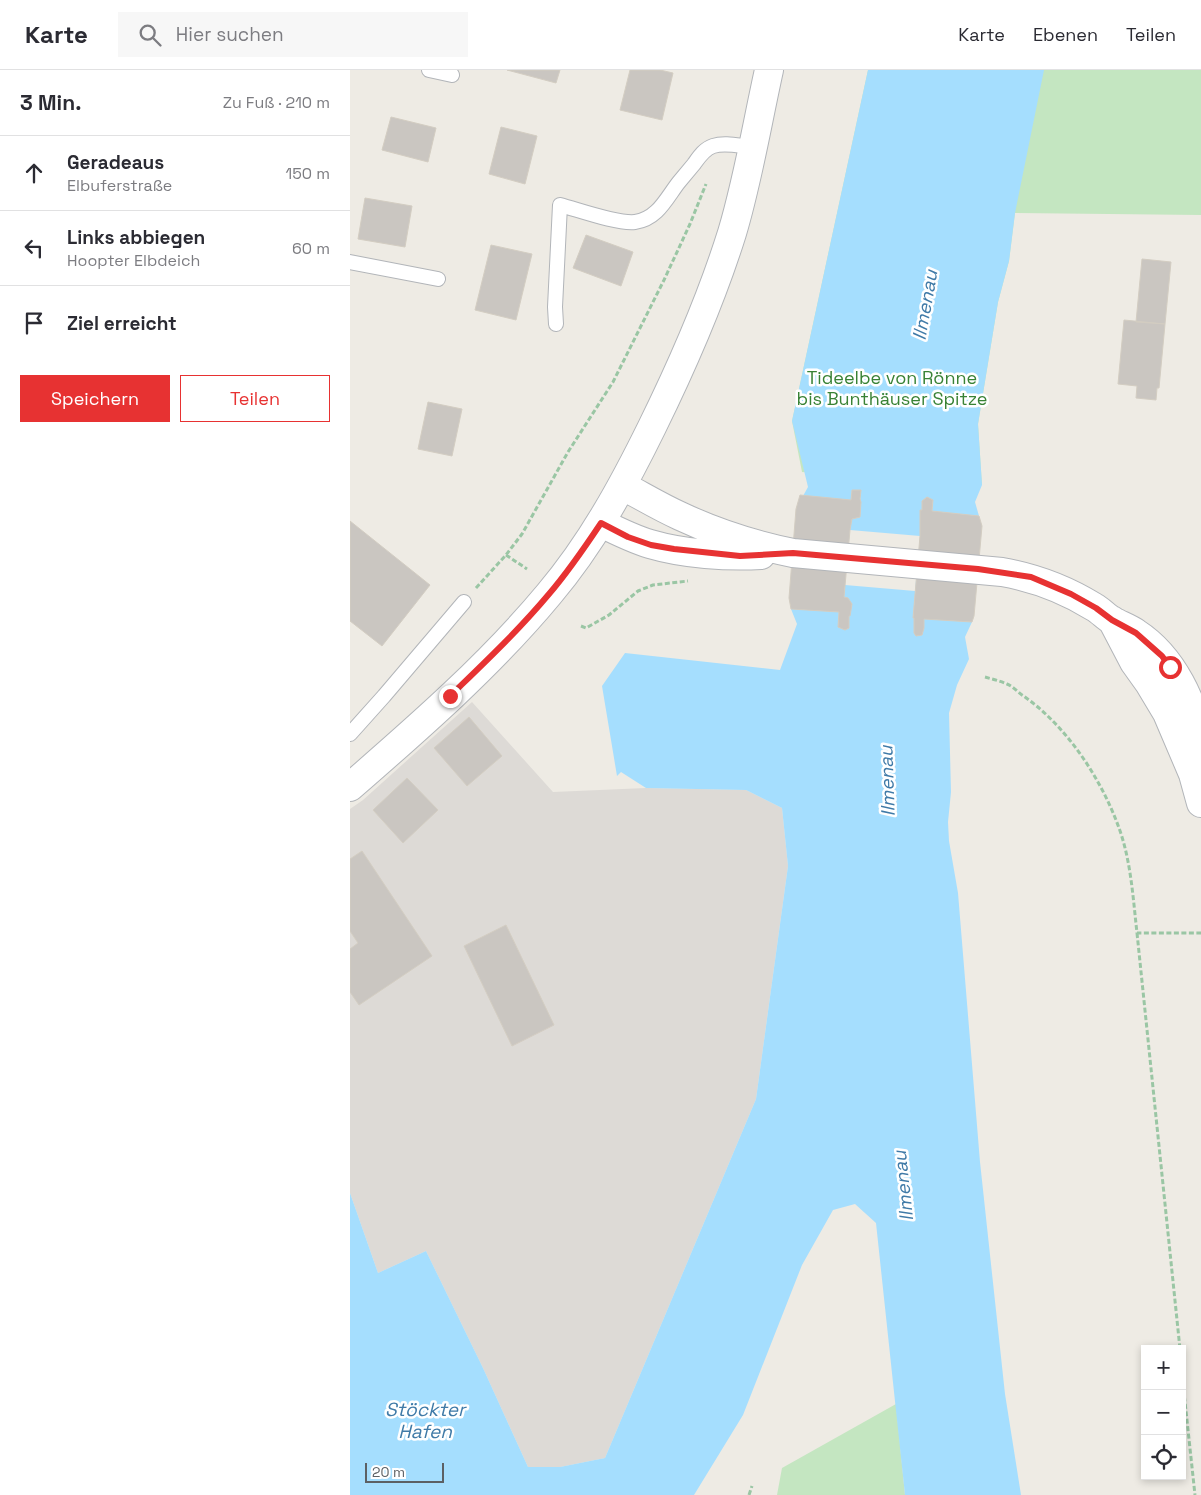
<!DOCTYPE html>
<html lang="de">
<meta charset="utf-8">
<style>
:root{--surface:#fff;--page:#f7f7f7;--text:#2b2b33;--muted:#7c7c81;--line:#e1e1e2;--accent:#e73232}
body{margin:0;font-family:"Space Grotesk",sans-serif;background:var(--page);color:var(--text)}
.controls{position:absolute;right:15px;bottom:15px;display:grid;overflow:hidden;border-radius:0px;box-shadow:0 2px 8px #0003}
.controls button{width:45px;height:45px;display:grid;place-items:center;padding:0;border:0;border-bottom:1px solid var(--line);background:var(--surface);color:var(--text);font:25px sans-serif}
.scale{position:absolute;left:15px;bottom:12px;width:79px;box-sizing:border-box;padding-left:5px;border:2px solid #5c6064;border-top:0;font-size:14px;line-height:18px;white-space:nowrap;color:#5c6064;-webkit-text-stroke:4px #fff;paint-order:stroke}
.stop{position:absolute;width:15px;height:15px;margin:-11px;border:4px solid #e73232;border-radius:50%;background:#fff}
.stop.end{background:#e73232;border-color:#fff;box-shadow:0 1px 5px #0008}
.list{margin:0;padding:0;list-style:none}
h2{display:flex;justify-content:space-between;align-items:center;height:65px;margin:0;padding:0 20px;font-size:21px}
h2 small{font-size:16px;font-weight:400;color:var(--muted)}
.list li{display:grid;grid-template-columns:32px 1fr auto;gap:15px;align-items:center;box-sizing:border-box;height:75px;padding:0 20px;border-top:1px solid var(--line)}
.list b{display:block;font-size:19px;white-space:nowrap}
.list p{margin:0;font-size:16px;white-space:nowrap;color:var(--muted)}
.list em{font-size:16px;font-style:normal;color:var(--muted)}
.actions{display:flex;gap:10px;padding:15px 20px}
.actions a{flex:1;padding:11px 0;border:1px solid var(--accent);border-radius:0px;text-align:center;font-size:18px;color:var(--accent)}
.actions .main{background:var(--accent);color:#fff}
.icon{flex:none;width:28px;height:28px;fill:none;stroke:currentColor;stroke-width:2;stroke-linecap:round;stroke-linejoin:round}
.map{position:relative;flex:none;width:851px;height:1425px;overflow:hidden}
header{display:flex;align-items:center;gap:30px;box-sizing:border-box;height:70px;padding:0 25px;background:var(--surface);border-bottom:1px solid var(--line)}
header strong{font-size:24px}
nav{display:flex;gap:28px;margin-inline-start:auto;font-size:18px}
.search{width:350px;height:45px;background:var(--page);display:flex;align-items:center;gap:12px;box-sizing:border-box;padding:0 18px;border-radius:0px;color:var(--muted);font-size:19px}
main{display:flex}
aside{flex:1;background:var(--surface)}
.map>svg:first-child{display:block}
.industrial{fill:#dddad6}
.green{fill:#c4e6c1}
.water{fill:#a5defe}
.pier{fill:#eeebe4}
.building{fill:#cac6c1;stroke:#d3cdc2}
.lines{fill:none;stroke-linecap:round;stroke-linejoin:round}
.service-casing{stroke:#b2b5b9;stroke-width:16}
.tertiary-casing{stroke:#b2b5b9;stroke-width:30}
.path{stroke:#9ac6a4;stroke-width:3;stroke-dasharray:5 2.5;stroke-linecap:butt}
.service{stroke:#fff;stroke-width:14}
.tertiary{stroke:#fff;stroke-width:28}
.route{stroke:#e73232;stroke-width:6}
.labels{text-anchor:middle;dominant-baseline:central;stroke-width:5;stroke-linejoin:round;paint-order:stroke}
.park-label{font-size:18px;fill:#388235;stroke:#fff}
.water-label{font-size:19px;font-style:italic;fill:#3f7aa7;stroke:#fff}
</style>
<header>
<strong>Karte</strong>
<div class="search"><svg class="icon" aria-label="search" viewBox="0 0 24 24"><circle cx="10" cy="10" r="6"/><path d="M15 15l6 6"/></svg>Hier suchen</div>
<nav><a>Karte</a><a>Ebenen</a><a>Teilen</a></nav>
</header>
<main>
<aside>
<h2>3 Min.<small>Zu Fuß · 210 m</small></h2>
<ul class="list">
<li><svg class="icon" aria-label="ahead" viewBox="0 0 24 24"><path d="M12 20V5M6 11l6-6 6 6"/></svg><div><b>Geradeaus</b><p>Elbuferstraße</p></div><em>150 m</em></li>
<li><svg class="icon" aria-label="left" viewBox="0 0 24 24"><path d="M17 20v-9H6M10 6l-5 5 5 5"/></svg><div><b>Links abbiegen</b><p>Hoopter Elbdeich</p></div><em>60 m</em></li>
<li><svg class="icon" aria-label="arrive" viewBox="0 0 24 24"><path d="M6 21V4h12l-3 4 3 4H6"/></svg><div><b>Ziel erreicht</b></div></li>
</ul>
<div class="actions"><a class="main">Speichern</a><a>Teilen</a></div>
</aside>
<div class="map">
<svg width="851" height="1425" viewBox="0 0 851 1425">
<rect width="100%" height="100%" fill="#eeebe4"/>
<path class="industrial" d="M122,632L203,722L296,718L396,720L432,738L438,796L406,1029L255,1388L210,1397H178L133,1298L76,1181L28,1203L0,1123V739L13,730Z"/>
<path class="green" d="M518,0H851V145L665,143L659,191L648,232L628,354L632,415L452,402L442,351Z
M546,1334L555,1425H427L432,1398Z"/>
<path class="water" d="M518,0H694L665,143L659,191L648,232L628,354L632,415L625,432L629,446L582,441L583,430L577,427L572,431V440H570V466L563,548H564V563L566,566L572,565L574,558V549L622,552L615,567L619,589L607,615L599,643L601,722L598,752L599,771L608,823L630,1092L655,1324L671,1425H555L526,1153L505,1134L483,1140L452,1195L393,1345L344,1425H0V1123L28,1203L76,1181L133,1298L178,1397H210L255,1388L406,1029L438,796L432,738L396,720L296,718L271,702L267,706L252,616L275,583L430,600L447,554L441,539L489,542L488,557L495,560L499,558V546L502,534L494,527L500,460L502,449L510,447C511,437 510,429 510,420H502L501,430L453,426L458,417L442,351Z"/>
<path class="pier" d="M500,460L570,466L565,521L495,515Z"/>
<path class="building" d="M157,0H210L206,13Z
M280,0H310L323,3L312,50L270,40Z
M41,47L86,58L78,92L32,80Z
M151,57L187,66L175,114L139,104Z
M15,128L62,136L55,177L8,169Z
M236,165L283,182L271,216L223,198Z
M141,175L182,184L166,250L125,240Z
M792,189L821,192L815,254L786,252Z
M774,250L815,254L809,318H807L806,330L786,328L787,316L768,314Z
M78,332L112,339L102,386L68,379Z
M502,420H511L510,429L511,432L510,447L502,449L500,460L494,527L498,528L502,534L500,546H499V558L495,560L488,557L489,542L441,539L439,528L446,439L450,425L501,430Z
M577,427L583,430L582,441L629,446L632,456L624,546L622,552L574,549V558L572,565L566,566L564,563V548H563L570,466V440H572V431Z
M0,451L80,515L32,576L0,551Z
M119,647L152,686L117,716L84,678Z
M57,708L88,740L53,773L23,740Z
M12,781L82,886L9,935L0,922V879L8,873L0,861V789Z
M156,855L204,955L162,976L114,876Z"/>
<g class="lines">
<defs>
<path id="service" d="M79,0L102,5
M0,192L88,209
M206,254L205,237L210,135C229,140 267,154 285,152C308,149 317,127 329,112C334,106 339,100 344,94C349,87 354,79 363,76C375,72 389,76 401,77
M0,664L34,626L114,532"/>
<path id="tertiary" d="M273,416C292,426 310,437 330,446C366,463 404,475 443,483L652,502C686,508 715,519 744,537C751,541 756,547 763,551C770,555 779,558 786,563C823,587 845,634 851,676
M251,453C267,461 283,469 300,474C334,484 377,487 411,485
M762,550L784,592L799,613L817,643L843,704L851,733
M0,717C69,657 141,594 199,524C242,473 273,416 302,357C333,294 361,230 382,163C398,110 407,54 419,0"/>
</defs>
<use href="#service" class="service-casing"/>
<use href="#tertiary" class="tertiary-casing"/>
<path class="path" d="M156,485L177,499
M126,518L156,485L172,464L218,382L263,312L314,210L340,154L356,114
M231,556L236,558L259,545L288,521L303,515L338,511
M635,607C642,609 650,611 657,614C662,616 667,621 672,625C716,655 751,708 769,758C781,791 783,828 787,863H851
M787,863L830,1279
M832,1304L845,1425
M399,1425L402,1416"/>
<use href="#service" class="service"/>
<use href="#tertiary" class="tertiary"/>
</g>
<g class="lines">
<path class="route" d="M100,626C134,593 168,561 199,524C218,502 235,477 251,453L278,467L301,475L324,479L390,486L443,483L628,499L681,507L721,524L746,538L762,550L786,563L812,586L820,597"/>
</g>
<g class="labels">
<g class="park-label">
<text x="542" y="307">Tideelbe von Rönne<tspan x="542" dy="21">bis Bunthäuser Spitze</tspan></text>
</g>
<g class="water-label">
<text transform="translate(575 235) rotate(-80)">Ilmenau</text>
<text transform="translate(537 711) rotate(-92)">Ilmenau</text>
<text transform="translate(553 1116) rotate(-96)">Ilmenau</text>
<text x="75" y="1339">Stöckter<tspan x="75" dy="22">Hafen</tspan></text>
</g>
</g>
</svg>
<div class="controls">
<button>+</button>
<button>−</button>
<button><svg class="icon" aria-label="locate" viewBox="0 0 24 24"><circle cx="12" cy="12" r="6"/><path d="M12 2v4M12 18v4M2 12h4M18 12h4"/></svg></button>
</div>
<div class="scale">20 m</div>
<div class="stop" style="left:820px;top:597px"></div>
<div class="stop end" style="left:100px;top:626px"></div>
</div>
</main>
